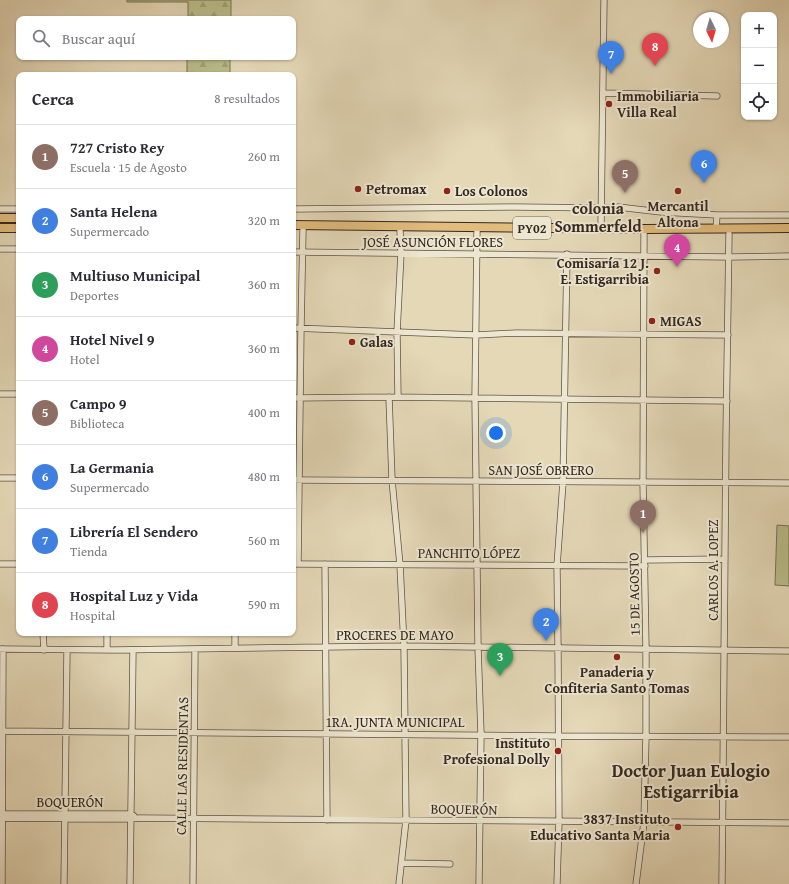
<!DOCTYPE html>
<html lang="es">
<meta charset="utf-8">
<style>
:root{--surface:#fff;--page:#f7f7f7;--text:#2b2b33;--muted:#7c7c81;--line:#e1e1e2;--accent:#8f2418}
body{margin:0;font-family:"Gentium Book Plus",serif;background:var(--page);color:var(--text)}
.controls{position:absolute;right:12px;top:12px;display:grid;overflow:hidden;border-radius:8px;box-shadow:0 1px 3px #0004}
.controls button{width:36px;height:36px;display:grid;place-items:center;padding:0;border:0;border-bottom:1px solid var(--line);background:var(--surface);color:var(--text);font:20px sans-serif}
.compass{position:absolute;left:693px;top:12px;width:36px;height:36px;border-radius:50%;background:var(--surface);box-shadow:0 1px 3px #0004;rotate:175deg}
.you{position:absolute;left:496px;top:433px;width:14px;height:14px;margin:-10px;border:3px solid #fff;border-radius:50%;background:#1a73e8;box-shadow:0 0 0 6px #1a73e833}
.badge{display:grid;place-items:center;width:26px;height:26px;border-radius:50%;background:var(--accent);color:#fff;font-size:13px;font-weight:700}
.pin{position:absolute;translate:-50% -33px;filter:drop-shadow(0 1px 2px #0008)}
.pin::after{content:'';position:absolute;top:21px;width:14px;height:12px;background:inherit;clip-path:polygon(0 0,100% 0,50% 100%)}
.list{margin:0;padding:0;list-style:none}
h2{display:flex;justify-content:space-between;align-items:center;height:52px;margin:0;padding:0 16px;font-size:17px}
h2 small{font-size:13px;font-weight:400;color:var(--muted)}
.list li{display:grid;grid-template-columns:26px 1fr auto;gap:12px;align-items:center;box-sizing:border-box;height:64px;padding:0 16px;border-top:1px solid var(--line)}
.list b{display:block;font-size:15px;white-space:nowrap}
.list p{margin:0;font-size:13px;white-space:nowrap;color:var(--muted)}
.list em{font-size:13px;font-style:normal;color:var(--muted)}
.icon{flex:none;width:22px;height:22px;fill:none;stroke:currentColor;stroke-width:2;stroke-linecap:round;stroke-linejoin:round}
.map{position:relative;flex:none;width:789px;height:884px;overflow:hidden}
.search{position:absolute;background:var(--surface);box-shadow:0 1px 3px #0004;left:16px;top:16px;width:280px;height:44px;display:flex;align-items:center;gap:10px;box-sizing:border-box;padding:0 14px;border-radius:8px;color:var(--muted);font-size:15px}
.panel{position:absolute;background:var(--surface);box-shadow:0 1px 3px #0004;left:16px;top:72px;width:280px;height:564px;border-radius:8px}
.map>svg:first-child{display:block}
.forest{fill:url(#forest-firs);stroke:#767256}
.green{fill:#b9bd8b;stroke:#767256}
.lines{fill:none;stroke-linecap:round;stroke-linejoin:round}
.minor-casing{stroke:#5f5446;stroke-width:7}
.highway-casing{stroke:#332821;stroke-width:10}
.minor{stroke:#ede6d0;stroke-width:5.5}
.highway{stroke:#e2bc7c;stroke-width:8}
.poi-dot{fill:#8f2418;stroke:#ede6d0;stroke-width:1.5}
.labels{text-anchor:middle;dominant-baseline:central;stroke-width:4;stroke-linejoin:round;paint-order:stroke}
.shield{fill:#ede6d0;stroke:#6b6156;stroke-width:1}
.shield-label{font-size:13px;font-weight:bold;fill:#332821}
.poi-label{font-size:14px;font-weight:bold;fill:#332821;stroke:#ede6d0;text-anchor:start}
.street-label{font-size:14px;fill:#332821;stroke:#ede6d0}
.quarter-label{font-size:16px;font-weight:bold;fill:#332821;stroke:#ede6d0}
.district-label{font-size:18px;font-weight:bold;fill:#332821;stroke:#ede6d0}
</style>
<div class="map">
<svg width="789" height="884" viewBox="0 0 789 884">
<defs>
<pattern id="forest-firs" width="22" height="20" patternUnits="userSpaceOnUse"><rect width="22" height="20" fill="#b9bd8b"/><path d="M5 1l3.5 6h-7zM16 11l3.5 6h-7z" fill="#a0a278"/></pattern>
</defs>
<rect width="100%" height="100%" fill="#e4d8b7"/>
<filter id="stains"><feTurbulence type="fractalNoise" baseFrequency=".005" numOctaves="4"/><feColorMatrix values="0 0 0 0 .2 0 0 0 0 .09 0 0 0 0 .02 0 0 0 .5 -.17"/></filter>
<radialGradient id="worn" r=".72"><stop offset=".6" stop-color="#630" stop-opacity="0"/><stop offset="1" stop-color="#630" stop-opacity=".3"/></radialGradient>
<path class="forest" d="M127,0H231V19H188V2H127Z
M187,57H230V75H187Z"/>
<path class="green" d="M777,525L789,526V586L775,585Z"/>
<g class="lines">
<defs>
<path id="minor" d="M603,93L717,96
M0,209H19
M293,209L515,207L602,208L618,207L661,212L717,215L716,229
M717,215H789
M601,228L604,0
M477,230L475,398L478,647L481,734L479,884
M0,249H19
M293,252L729,257L789,256
M293,328L476,335L516,333L728,335
M0,394H19
M389,397L392,480L400,565L404,646L406,820L399,884
M398,397L397,332L401,253L400,230
M293,398L389,397L475,398L727,401
M0,478H19
M293,480L789,483
M645,560L725,559
M0,564H19
M293,564L645,566
M298,564L301,328L303,230
M325,564L327,820
M43,633L44,650
M107,633V650
M235,633V648
M0,649L113,650L325,647L404,646L789,651
M0,731L558,736L789,737
M0,814H131L134,816
M0,818L131,819L139,818L789,823
M402,863L450,864
M2,884L3,649
M64,884L67,650
M130,884L133,650
M193,884L195,649
M557,884L559,821L558,648L557,566L563,482L567,254
M636,884L644,822L646,735V649L643,482L644,233
M722,884L726,437L729,234"/>
<path id="highway" d="M0,218H19
M293,225L644,229L789,228
M0,228H19"/>
</defs>
<use href="#minor" class="minor-casing"/>
<use href="#highway" class="highway-casing"/>
<use href="#minor" class="minor"/>
<use href="#highway" class="highway"/>
</g>
<g class="poi-dot">
<circle cx="609" cy="104" r="4"/>
<circle cx="358" cy="189" r="4"/>
<circle cx="447" cy="191" r="4"/>
<circle cx="678" cy="191" r="4"/>
<circle cx="657" cy="271" r="4"/>
<circle cx="652" cy="321" r="4"/>
<circle cx="352" cy="342" r="4"/>
<circle cx="617" cy="657" r="4"/>
<circle cx="558" cy="751" r="4"/>
<circle cx="678" cy="827" r="4"/>
</g>
<g class="labels">
<rect class="shield" x="513" y="217" width="38" height="22" rx="3"/>
<g class="shield-label">
<text x="532" y="228">PY02</text>
</g>
<g class="poi-label">
<text x="617" y="96">Immobiliaria<tspan x="617" dy="16">Villa Real</tspan></text>
<text x="366" y="189">Petromax</text>
<text x="455" y="191">Los Colonos</text>
<text x="678" y="206" text-anchor="middle">Mercantil<tspan x="678" dy="16">Altona</tspan></text>
<text x="649" y="263" text-anchor="end">Comisaría 12 J.<tspan x="649" dy="16">E. Estigarribia</tspan></text>
<text x="660" y="321">MIGAS</text>
<text x="360" y="342">Galas</text>
<text x="617" y="672" text-anchor="middle">Panaderia y<tspan x="617" dy="16">Confiteria Santo Tomas</tspan></text>
<text x="550" y="743" text-anchor="end">Instituto<tspan x="550" dy="16">Profesional Dolly</tspan></text>
<text x="670" y="819" text-anchor="end">3837 Instituto<tspan x="670" dy="16">Educativo Santa Maria</tspan></text>
</g>
<g class="street-label">
<text x="433" y="242">JOSÉ ASUNCIÓN FLORES</text>
<text x="541" y="470">SAN JOSÉ OBRERO</text>
<text x="469" y="553">PANCHITO LÓPEZ</text>
<text transform="translate(713 570) rotate(-90)">CARLOS A. LOPEZ</text>
<text transform="translate(634 594) rotate(-91)">15 DE AGOSTO</text>
<text x="395" y="635">PROCERES DE MAYO</text>
<text x="395" y="722">1RA. JUNTA MUNICIPAL</text>
<text transform="translate(182 766) rotate(-89)">CALLE LAS RESIDENTAS</text>
<text x="70" y="802">BOQUERÓN</text>
<text transform="translate(464 809) rotate(1)">BOQUERÓN</text>
</g>
<g class="quarter-label">
<text x="598" y="208">colonia<tspan x="598" dy="18">Sommerfeld</tspan></text>
</g>
<g class="district-label">
<text x="691" y="770">Doctor Juan Eulogio<tspan x="691" dy="21">Estigarribia</tspan></text>
</g>
</g>
<rect width="100%" height="100%" filter="url(#stains)"/>
<rect width="100%" height="100%" fill="url(#worn)"/>
</svg>
<div class="controls">
<button>+</button>
<button>−</button>
<button><svg class="icon" aria-label="locate" viewBox="0 0 24 24"><circle cx="12" cy="12" r="6"/><path d="M12 2v4M12 18v4M2 12h4M18 12h4"/></svg></button>
</div>
<svg class="compass" viewBox="-18 -18 36 36"><path d="M0-13l5 13h-10z" fill="#e53935"/><path d="M0 13l5-13h-10z" fill="#7c7c81"/></svg>
<div class="you"></div>
<div class="pin badge" style="left:643px;top:533px;background:#8d6e63">1</div>
<div class="pin badge" style="left:546px;top:641px;background:#3f7fe0">2</div>
<div class="pin badge" style="left:500px;top:676px;background:#2e9e5b">3</div>
<div class="pin badge" style="left:677px;top:267px;background:#d1479c">4</div>
<div class="pin badge" style="left:625px;top:193px;background:#8d6e63">5</div>
<div class="pin badge" style="left:704px;top:183px;background:#3f7fe0">6</div>
<div class="pin badge" style="left:611px;top:74px;background:#3f7fe0">7</div>
<div class="pin badge" style="left:655px;top:66px;background:#e0444e">8</div>
<div class="search"><svg class="icon" aria-label="search" viewBox="0 0 24 24"><circle cx="10" cy="10" r="6"/><path d="M15 15l6 6"/></svg>Buscar aquí</div>
<section class="panel">
<h2>Cerca<small>8 resultados</small></h2>
<ul class="list">
<li><span class="badge" style="background:#8d6e63">1</span><div><b>727 Cristo Rey</b><p>Escuela · 15 de Agosto</p></div><em>260 m</em></li>
<li><span class="badge" style="background:#3f7fe0">2</span><div><b>Santa Helena</b><p>Supermercado</p></div><em>320 m</em></li>
<li><span class="badge" style="background:#2e9e5b">3</span><div><b>Multiuso Municipal</b><p>Deportes</p></div><em>360 m</em></li>
<li><span class="badge" style="background:#d1479c">4</span><div><b>Hotel Nivel 9</b><p>Hotel</p></div><em>360 m</em></li>
<li><span class="badge" style="background:#8d6e63">5</span><div><b>Campo 9</b><p>Biblioteca</p></div><em>400 m</em></li>
<li><span class="badge" style="background:#3f7fe0">6</span><div><b>La Germania</b><p>Supermercado</p></div><em>480 m</em></li>
<li><span class="badge" style="background:#3f7fe0">7</span><div><b>Librería El Sendero</b><p>Tienda</p></div><em>560 m</em></li>
<li><span class="badge" style="background:#e0444e">8</span><div><b>Hospital Luz y Vida</b><p>Hospital</p></div><em>590 m</em></li>
</ul>
</section>
</div>
